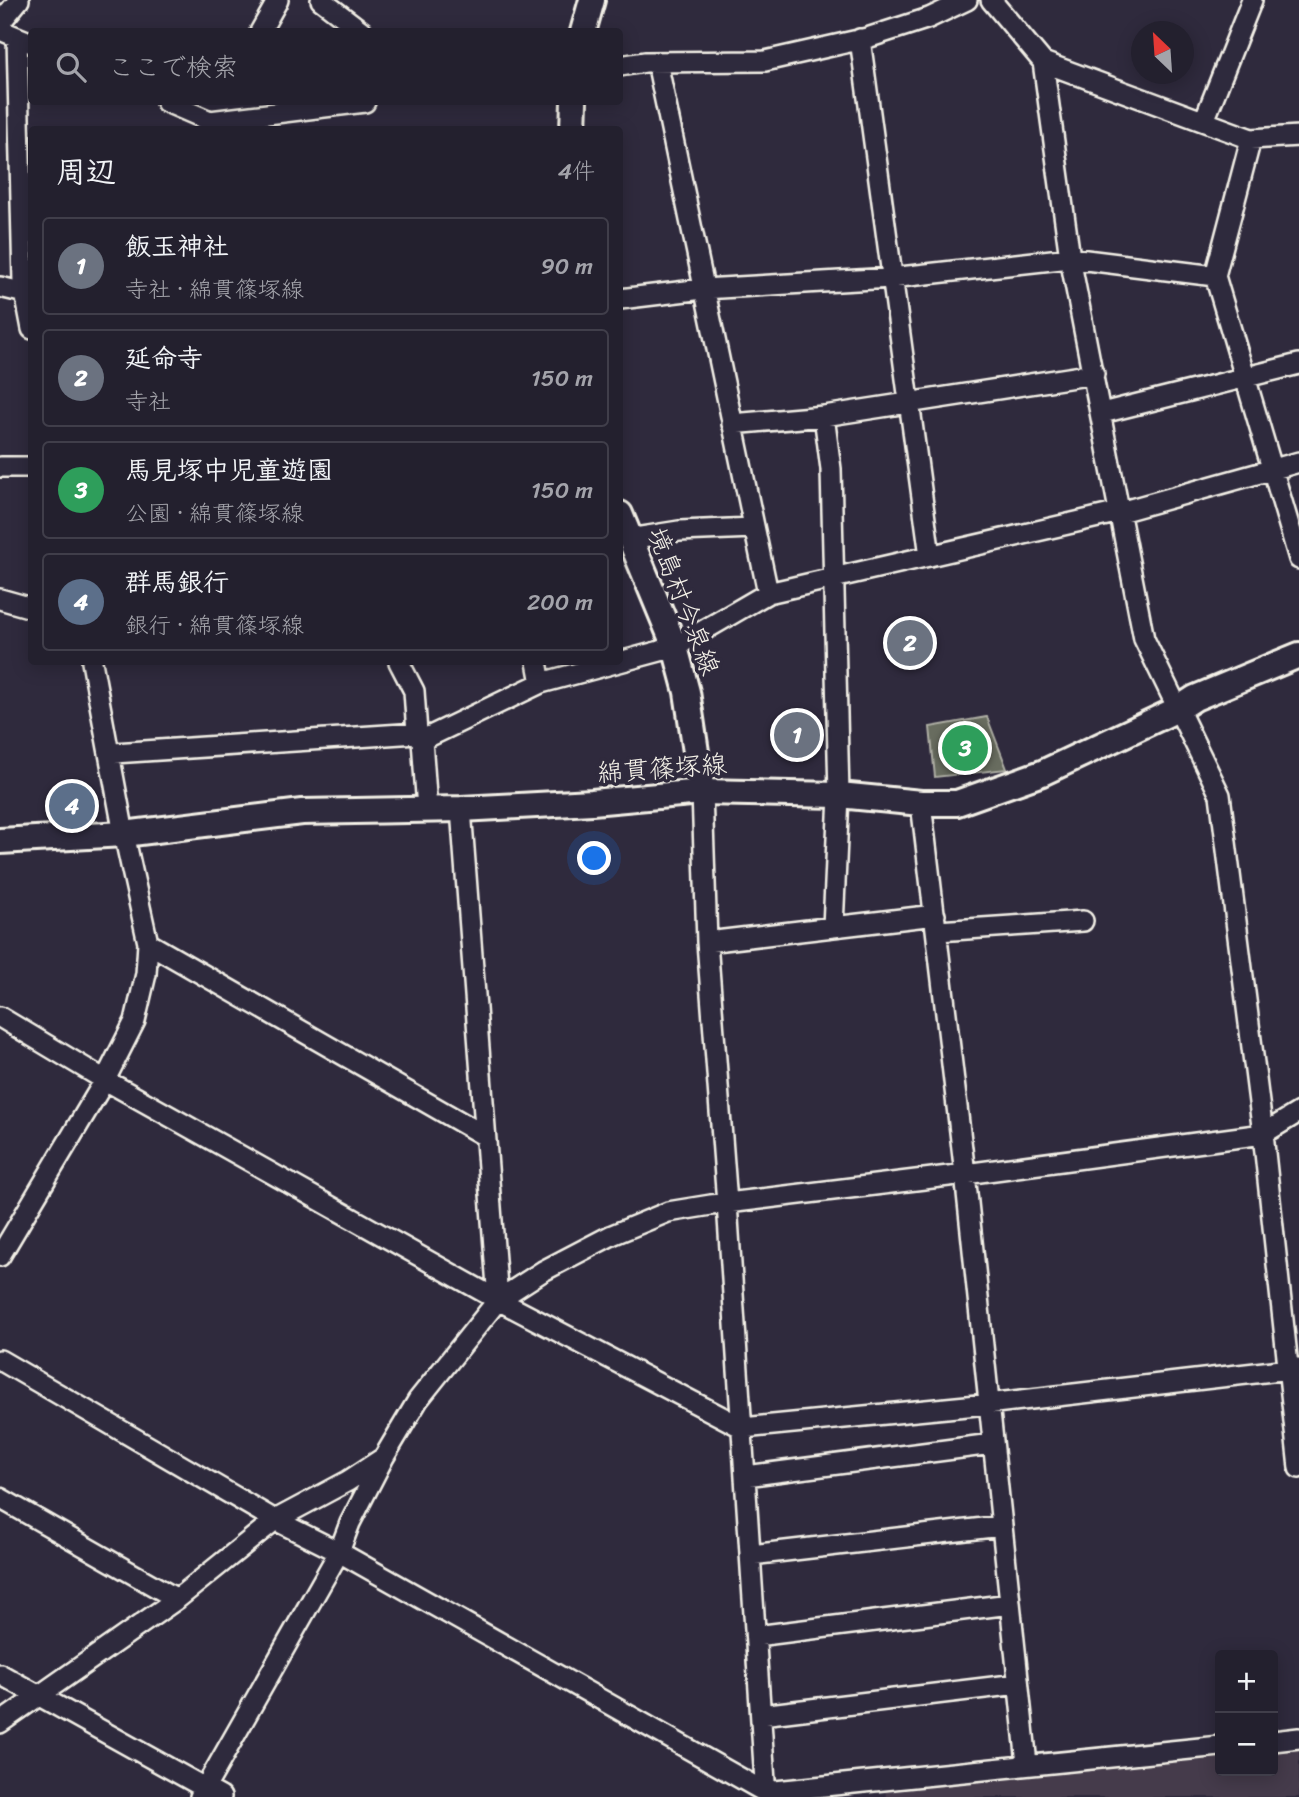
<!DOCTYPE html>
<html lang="ja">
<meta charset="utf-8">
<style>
:root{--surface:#23202e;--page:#2b2836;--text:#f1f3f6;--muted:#a3a3aa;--line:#403e4a;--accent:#ffd166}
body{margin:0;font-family:Sriracha,"Klee One",sans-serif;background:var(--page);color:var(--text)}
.controls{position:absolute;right:21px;bottom:21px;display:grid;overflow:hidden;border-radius:7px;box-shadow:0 4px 18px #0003}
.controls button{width:63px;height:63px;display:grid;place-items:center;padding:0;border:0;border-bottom:2px solid var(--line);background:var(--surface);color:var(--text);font:35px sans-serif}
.compass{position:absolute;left:1131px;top:21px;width:63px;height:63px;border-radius:50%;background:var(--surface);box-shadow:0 4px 18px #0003;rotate:335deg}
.you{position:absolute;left:595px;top:859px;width:24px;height:24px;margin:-18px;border:5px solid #fff;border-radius:50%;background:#1a73e8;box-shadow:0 0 0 10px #1a73e833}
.badge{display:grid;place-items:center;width:46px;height:46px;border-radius:50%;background:var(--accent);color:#fff;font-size:23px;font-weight:700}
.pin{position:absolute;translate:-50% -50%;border:4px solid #fff;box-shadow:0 2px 7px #0006}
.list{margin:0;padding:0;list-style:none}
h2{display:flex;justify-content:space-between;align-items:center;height:91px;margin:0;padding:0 28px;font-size:30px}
h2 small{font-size:23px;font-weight:400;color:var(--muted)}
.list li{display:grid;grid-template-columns:46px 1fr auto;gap:21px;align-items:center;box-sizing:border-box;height:98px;margin:0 14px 14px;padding:0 14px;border:2px solid var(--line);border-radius:7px}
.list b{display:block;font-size:26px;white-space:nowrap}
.list p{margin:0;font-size:23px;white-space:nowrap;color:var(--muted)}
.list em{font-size:23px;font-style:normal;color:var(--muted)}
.icon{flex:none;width:38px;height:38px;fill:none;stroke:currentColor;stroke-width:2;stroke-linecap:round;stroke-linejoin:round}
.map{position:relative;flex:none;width:1299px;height:1797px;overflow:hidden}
.search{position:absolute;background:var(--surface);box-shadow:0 4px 18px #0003;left:28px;top:28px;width:595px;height:77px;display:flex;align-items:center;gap:18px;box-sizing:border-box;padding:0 24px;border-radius:7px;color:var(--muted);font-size:26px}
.panel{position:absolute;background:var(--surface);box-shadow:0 4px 18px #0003;left:28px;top:126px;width:595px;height:539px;border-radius:7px}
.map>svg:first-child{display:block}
.built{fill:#443b4c}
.green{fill:#676c5f;stroke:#aeaea4;stroke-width:2}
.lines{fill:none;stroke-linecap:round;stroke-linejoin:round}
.minor-casing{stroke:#f4f1e8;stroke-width:24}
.major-casing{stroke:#f4f1e8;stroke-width:30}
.minor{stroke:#2f2a3d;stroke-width:19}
.major{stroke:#2f2a3d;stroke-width:24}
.labels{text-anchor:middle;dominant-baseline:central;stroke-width:7;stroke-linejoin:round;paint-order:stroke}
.street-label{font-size:26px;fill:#f4f1e8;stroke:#2f2a3d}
</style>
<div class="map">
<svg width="1299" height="1797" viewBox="0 0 1299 1797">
<rect width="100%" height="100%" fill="#2f2a3d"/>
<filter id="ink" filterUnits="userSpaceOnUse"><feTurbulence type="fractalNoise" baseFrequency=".0143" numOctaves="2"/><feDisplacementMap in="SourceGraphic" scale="14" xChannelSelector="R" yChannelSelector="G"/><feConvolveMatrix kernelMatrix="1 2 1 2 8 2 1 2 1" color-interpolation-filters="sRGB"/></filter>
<g filter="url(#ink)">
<path class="built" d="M1299,1747V1797H886L885,1789L1220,1755V1771H1273V1749Z"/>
<path class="green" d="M987,717L1007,769L935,777L930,727Z"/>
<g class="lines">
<defs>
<path id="minor" d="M321,0L363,32
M991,0L1043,62L1251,139L1299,136
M0,23L19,0
M0,30L32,43
M260,32L278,0
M17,37L23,282L32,329
M860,39L930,556
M657,62L768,593
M1043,62L1070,258L1144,639L1220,795L1263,1134L1299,1468
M620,66L645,62L765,61L867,38L929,18L967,0
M166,102L210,121L365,102
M1204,121L1252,0
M1215,276L1251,139
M0,287L25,293
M620,299L703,289L891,278L1070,258L1215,276L1299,559
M1102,413L1299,364
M824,416L831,469L839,795L833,927
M732,424L824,416L1094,374
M0,467H32
M629,539L679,531L754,528
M0,599L32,608
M399,662L414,691L417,733L422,740L427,809
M537,662L541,683
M422,740L541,683L675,647L768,593L1120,512L1299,462
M114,753L417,733
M702,792L707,942L727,1203L766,1797
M921,803L965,1174L1027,1764
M461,809L498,1300
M938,931L1083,921
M707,942L935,915
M148,943L485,1136
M0,1017L105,1080L498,1300L743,1428L987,1404L1298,1368
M0,1256L105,1080L135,1021L146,974L148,943L124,834L92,662
M0,1360L275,1520L339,1552L765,1792L1220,1746
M746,1476L992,1444
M0,1498L177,1599
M751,1555L1001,1526
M756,1636L1010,1604
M0,1674L221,1797
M761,1715L1018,1684
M0,1723L177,1599L275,1520L348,1481L383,1458
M1273,1741L1299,1738
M200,1797L339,1552L350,1523L384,1457L418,1400L498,1300L543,1271L612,1235L668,1212L711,1205L965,1174L1263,1134L1299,1112"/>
<path id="major" d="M583,32L592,0
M573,130L574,102
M620,514L675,647L687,692L702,792
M0,841L124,834L302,812L461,809L592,802L702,792L839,795L921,803H957L1042,773L1178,709L1195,698L1299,655"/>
</defs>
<use href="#minor" class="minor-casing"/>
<use href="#major" class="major-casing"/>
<use href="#minor" class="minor"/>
<use href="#major" class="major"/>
</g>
</g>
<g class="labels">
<g class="street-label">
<text transform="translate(684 601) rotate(69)">境島村今泉線</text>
<text transform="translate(662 768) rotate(-4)">綿貫篠塚線</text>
</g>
</g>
</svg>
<div class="controls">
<button>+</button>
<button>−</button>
</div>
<svg class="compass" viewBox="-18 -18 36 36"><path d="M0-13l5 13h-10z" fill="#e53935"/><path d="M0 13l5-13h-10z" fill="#a3a3aa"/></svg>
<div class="you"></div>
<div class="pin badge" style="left:797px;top:735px;background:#6b7280">1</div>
<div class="pin badge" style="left:910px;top:643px;background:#6b7280">2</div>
<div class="pin badge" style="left:965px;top:748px;background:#2e9e5b">3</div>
<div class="pin badge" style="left:72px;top:806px;background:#5c6f8a">4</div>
<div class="search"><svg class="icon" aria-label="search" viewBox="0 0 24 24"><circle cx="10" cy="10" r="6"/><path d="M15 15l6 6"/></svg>ここで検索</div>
<section class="panel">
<h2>周辺<small>4件</small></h2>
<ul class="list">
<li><span class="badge" style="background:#6b7280">1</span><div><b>飯玉神社</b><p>寺社 · 綿貫篠塚線</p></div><em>90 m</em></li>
<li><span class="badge" style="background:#6b7280">2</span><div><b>延命寺</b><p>寺社</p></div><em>150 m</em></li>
<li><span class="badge" style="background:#2e9e5b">3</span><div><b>馬見塚中児童遊園</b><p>公園 · 綿貫篠塚線</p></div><em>150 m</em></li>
<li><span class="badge" style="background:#5c6f8a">4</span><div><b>群馬銀行</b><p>銀行 · 綿貫篠塚線</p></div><em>200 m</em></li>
</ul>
</section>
</div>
